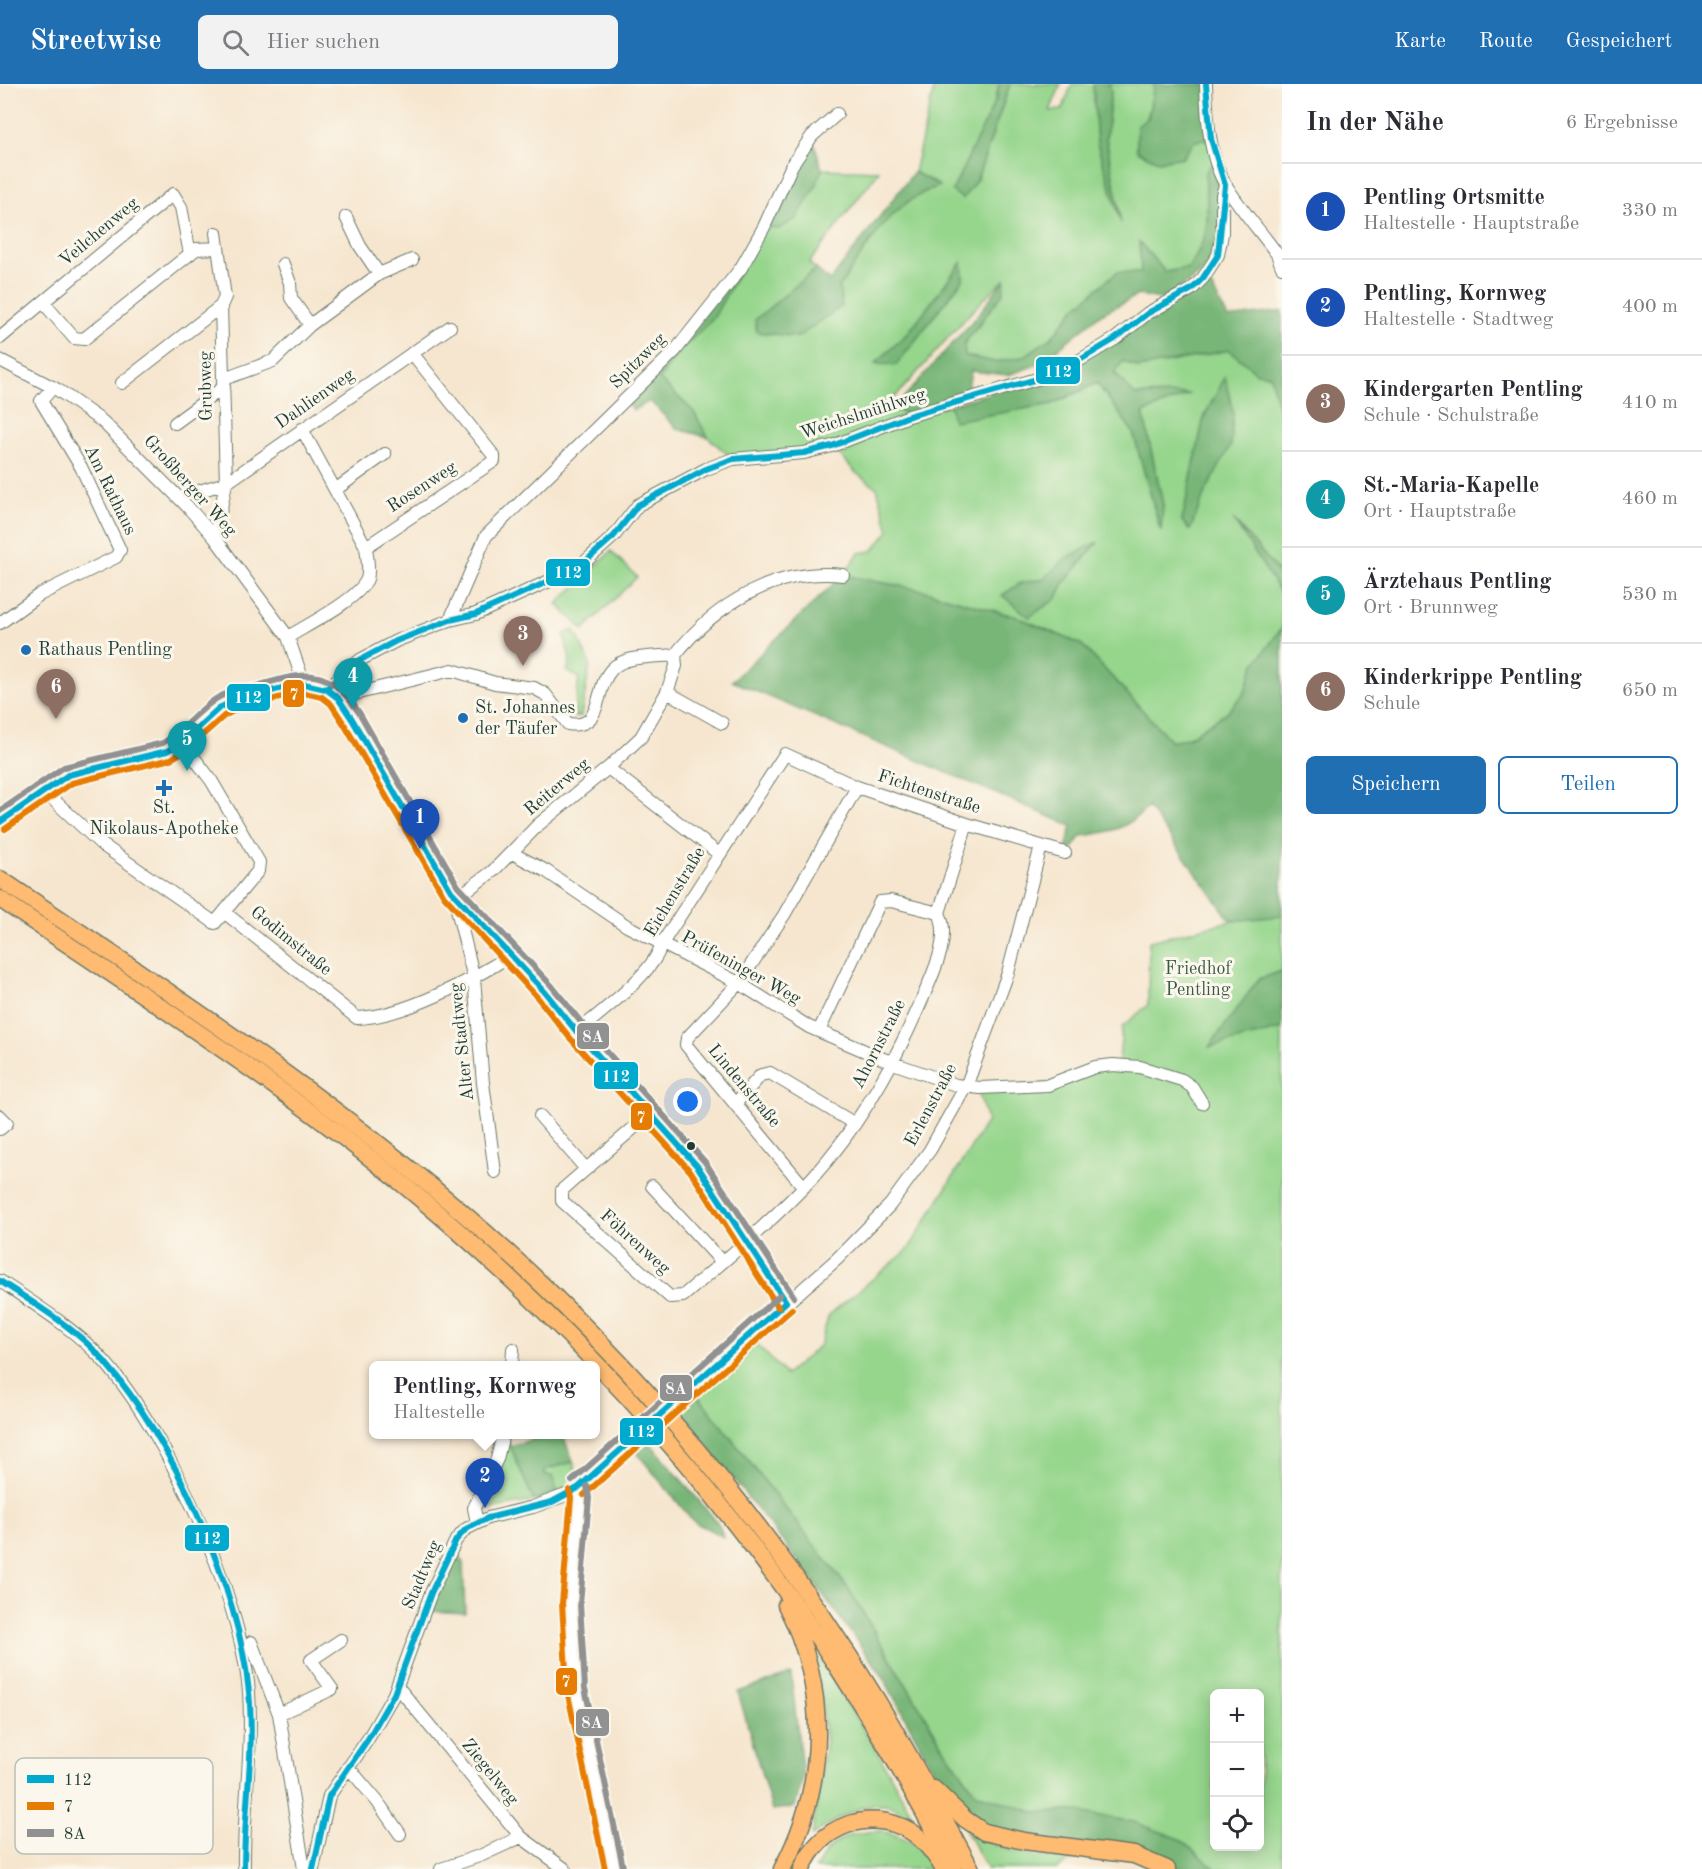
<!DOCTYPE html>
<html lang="de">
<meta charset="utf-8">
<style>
:root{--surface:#fff;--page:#f2f2f3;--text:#2b2b33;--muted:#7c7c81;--line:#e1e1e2;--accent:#1f6fb2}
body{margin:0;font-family:"Old Standard TT",serif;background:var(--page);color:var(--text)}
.controls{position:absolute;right:18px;bottom:18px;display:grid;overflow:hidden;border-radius:9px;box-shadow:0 3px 15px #0003}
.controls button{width:54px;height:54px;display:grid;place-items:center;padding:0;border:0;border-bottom:2px solid var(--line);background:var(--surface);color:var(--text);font:30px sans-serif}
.you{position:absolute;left:688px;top:1018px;width:21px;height:21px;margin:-15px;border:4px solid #fff;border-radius:50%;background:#1a73e8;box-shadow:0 0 0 9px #1a73e833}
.badge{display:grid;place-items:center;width:39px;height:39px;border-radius:50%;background:var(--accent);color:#fff;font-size:20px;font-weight:700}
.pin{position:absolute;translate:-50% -50px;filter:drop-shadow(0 2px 3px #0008)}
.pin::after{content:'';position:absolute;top:32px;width:21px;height:18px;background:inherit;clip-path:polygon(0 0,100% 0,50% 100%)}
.popup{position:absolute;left:369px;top:1277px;width:231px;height:78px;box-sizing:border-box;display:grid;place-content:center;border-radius:9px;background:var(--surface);filter:drop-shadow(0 2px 4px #0005);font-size:20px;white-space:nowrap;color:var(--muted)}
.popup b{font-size:22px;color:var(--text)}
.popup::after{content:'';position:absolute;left:50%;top:100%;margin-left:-12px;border:12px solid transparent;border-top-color:var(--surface)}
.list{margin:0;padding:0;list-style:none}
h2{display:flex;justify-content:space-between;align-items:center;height:78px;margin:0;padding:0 24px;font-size:26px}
h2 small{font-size:20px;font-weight:400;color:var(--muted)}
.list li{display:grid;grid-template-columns:39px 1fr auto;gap:18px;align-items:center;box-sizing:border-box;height:96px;padding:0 24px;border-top:2px solid var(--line)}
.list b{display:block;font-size:22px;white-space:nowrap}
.list p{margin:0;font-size:20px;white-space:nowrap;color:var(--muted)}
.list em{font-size:20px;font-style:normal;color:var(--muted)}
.actions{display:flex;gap:12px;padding:18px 24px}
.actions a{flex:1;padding:14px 0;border:2px solid var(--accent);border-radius:9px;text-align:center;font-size:21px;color:var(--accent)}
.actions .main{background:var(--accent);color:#fff}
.icon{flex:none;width:33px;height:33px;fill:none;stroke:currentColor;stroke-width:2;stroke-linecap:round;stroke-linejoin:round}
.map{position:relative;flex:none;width:1282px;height:1785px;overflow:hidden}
header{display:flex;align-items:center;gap:36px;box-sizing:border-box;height:84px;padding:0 30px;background:var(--accent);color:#fff}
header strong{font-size:28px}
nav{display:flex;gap:33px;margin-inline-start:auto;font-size:21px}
.search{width:420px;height:54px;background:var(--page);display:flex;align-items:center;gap:15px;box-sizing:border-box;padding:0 21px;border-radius:9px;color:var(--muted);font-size:22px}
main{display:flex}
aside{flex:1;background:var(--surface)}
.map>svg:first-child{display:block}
.green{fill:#95d58c;stroke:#5a8960;stroke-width:1.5;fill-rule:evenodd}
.forest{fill:#78b678;stroke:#4c7a56;stroke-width:1.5}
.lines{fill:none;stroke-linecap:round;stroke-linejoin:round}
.minor-casing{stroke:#6a786a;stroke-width:14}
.highway-casing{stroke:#6a786a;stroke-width:19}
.minor{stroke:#fff;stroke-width:12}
.highway{stroke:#febb71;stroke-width:16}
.minor-bridge-casing{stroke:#6a786a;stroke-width:14;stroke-linecap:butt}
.minor-bridge{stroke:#fff;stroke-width:12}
.bus-1-casing{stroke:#fbf7ec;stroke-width:10}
.bus-2-casing{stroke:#fbf7ec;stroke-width:10}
.bus-3-casing{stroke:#fbf7ec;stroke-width:10}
.bus-1{stroke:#00a9ce;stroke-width:6}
.bus-2{stroke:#e77c03;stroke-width:6}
.bus-3{stroke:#919191;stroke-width:6}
.poi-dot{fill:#1f6fb2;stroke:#fbf7ec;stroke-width:2}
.bus-dot{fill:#1f3d34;stroke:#fbf7ec;stroke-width:2}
.labels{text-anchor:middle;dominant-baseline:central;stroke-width:6;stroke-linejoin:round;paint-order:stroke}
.street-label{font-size:18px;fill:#1f3d34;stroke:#fbf7ec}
.poi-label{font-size:18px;fill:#1f3d34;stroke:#fbf7ec;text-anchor:start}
.park-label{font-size:18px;fill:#375b46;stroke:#fbf7ec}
.key{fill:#fbf7ec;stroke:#b9bfb5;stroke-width:1.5}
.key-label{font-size:16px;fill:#1f3d34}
.line-badge{stroke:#fbf7ec;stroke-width:2}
.badge-label{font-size:16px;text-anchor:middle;font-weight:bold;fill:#fff}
</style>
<header>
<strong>Streetwise</strong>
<div class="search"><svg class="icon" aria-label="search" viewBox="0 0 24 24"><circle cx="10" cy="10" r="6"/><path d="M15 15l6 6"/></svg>Hier suchen</div>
<nav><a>Karte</a><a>Route</a><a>Gespeichert</a></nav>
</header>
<main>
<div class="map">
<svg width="1282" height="1785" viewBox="0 0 1282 1785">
<rect width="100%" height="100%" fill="#fbf7ec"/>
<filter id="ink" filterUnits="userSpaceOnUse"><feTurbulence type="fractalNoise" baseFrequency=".0167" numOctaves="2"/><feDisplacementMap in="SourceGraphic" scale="12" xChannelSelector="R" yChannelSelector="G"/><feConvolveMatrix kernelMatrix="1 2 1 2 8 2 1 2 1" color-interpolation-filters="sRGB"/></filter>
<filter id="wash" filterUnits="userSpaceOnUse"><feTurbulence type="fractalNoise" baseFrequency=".008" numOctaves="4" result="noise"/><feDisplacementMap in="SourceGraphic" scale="24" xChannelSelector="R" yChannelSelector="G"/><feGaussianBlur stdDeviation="1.35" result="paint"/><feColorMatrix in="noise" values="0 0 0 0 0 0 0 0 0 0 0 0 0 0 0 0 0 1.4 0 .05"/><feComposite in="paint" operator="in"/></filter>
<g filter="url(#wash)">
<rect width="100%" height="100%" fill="#f6e6cf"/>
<path class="green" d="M935,0H999L977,95L1010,0H1061L1050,27L1062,26L1072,0H1093L1097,59L1120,131L1106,54L1111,7L1109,0H1154L1155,7L1137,67L1158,77L1183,73L1194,57L1211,55L1216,74L1205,89C1208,131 1213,147 1189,184L1165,188L1140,159L1142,188L1076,223L1052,253L1023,273L995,278L965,272L963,260L980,240L1004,196C961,234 928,280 887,321L909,332L950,321L953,337L1052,320L1097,299L1133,348L1160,445L1163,421L1143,329L1188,310L1134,311L1114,288L1123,277L1139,284L1229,266L1257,289L1270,291L1282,337V492L1237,440L1282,511V544L1254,581L1244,610L1226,629L1189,653L1172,658L1082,561L1020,534L925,507L843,491L859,469L872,467L889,447L877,404L856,389L832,362L733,375L708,353L693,327L659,295L764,143L816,102L822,85L879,87L809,179L816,185L755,236L838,204L888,133L918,109L939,102L914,88ZM961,179L963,195L896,281L876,279L908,249ZM1225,293L1205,409L1189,446L1182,437L1204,333ZM1097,459L1064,499L1056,515L1021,499L1043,495Z
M611,467L637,493L583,546L557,520Z
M575,546L590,581L581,632L574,633L579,593L567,588L570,576L564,550Z
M1275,832H1282V887L1259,895L1211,962L1282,945V1785H1216L1180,1755L1073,1727L1033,1728L976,1710L947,1669L850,1507L695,1308L753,1256L786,1291L820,1261L829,1231L908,1166L987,1037L978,1006L1054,999L1119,978L1122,943L1148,921L1149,857L1231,837ZM1214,1610H1260V1762H1214Z
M507,1355L534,1417L488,1425L483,1419V1412Z
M573,1378L580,1396L558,1409L544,1386Z
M809,1560L874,1662L915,1736C908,1732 899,1724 890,1722C864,1715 832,1738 812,1752L826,1657L820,1603Z
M881,1747C908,1754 922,1760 936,1785H816C830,1755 849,1748 881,1747Z
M966,1747C1009,1768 1027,1776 1076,1774L1056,1785H987Z"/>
<path class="forest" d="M999,0H1010L977,95L963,115L952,107L997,13Z
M1093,0H1109L1111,7L1106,54L1121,139L1097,59Z
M1154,0H1206L1211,55L1194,57L1183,73L1158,77L1137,67V42L1148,34Z
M812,52L822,85L816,102L796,135L778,145L764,143Z
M1216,76C1223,109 1229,163 1201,189C1190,199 1174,207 1161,215L1138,211L1101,230L1039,280L1008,291L971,287L967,309L909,332L895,323L977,232L1005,195L1003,209L964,260L965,272L995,278L1023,273L1052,253L1076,223L1117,188H1141L1139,158L1165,188L1189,184C1213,147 1208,131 1205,89Z
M914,88L940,102C889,118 868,162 839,203L842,222L798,253L757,248L755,236L816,185L830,197Z
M962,178L963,195L896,281L875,280L908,249Z
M741,184L714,233L678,269L659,295L693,327L708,353L677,345L650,317L633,326L624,316Z
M1211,202L1228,234L1282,227V337L1270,291L1257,289L1229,266L1139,284L1123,277L1114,289L1135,311L1190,310L1143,329L1163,421L1161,447L1133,348L1097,299L1052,320L953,337L950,321L1037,295L1192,205Z
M1225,293L1233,327L1231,361L1205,409L1190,446L1182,437L1204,333Z
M1233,435L1282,492V511Z
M1098,458L1064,499L1056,515L1029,533L1002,511L1021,499L1043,495L1066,474Z
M843,491L925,507L1020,534L1082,561L1172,658L1190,653L1226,629L1244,610L1254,581L1282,544V832L1231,837L1148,723C1127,745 1112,748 1082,752L1072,765L1065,769L1072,742L732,597Z
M1282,887V945L1209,963L1259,895Z
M695,1308L850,1507L947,1669L976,1709L1033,1728L1073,1727L1134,1738L1180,1755L1216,1785H1179L1166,1778L998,1746L973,1735L938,1694L882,1591L799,1478L679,1326Z
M549,1351H563L573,1378L544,1386L545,1391L552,1392L558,1409L534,1417L510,1362Z
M650,1359L717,1438L724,1453L694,1438L636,1368Z
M456,1463L463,1479L465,1529L428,1527Z
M791,1590L803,1693L795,1723L772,1726L738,1608Z"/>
</g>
<g filter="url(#ink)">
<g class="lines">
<defs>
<path id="minor" d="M1206,0C1207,33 1209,75 1227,103C1242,127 1261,148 1277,170L1282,183
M346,133L360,162L379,190
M283,180L290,199L291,214L310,241
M43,218L74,254L84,255L196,165L218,164
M0,254L173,110L181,123L190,170
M0,276L58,306L103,338L187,422L215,454L288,553L300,588V599
M224,295L273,277L310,241L379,190L412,176
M122,299L221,222
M175,339L224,303
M335,406L385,370
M196,408L226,399L450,243
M215,454L226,399L221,222L225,213L216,149
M366,463L494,377V372L412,269
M450,536L486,452L675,267L741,184L764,143L792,81L812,52L837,30
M0,539L39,511L116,473L120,466L81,383L41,317L53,303
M288,553C307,541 359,515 367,495C370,485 367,473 366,463L302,345
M326,605L360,576L396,557L450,536L476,530L578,484L614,452L638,421L706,385L733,375L804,369L832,362L909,332L1037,295L1070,282L1115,255L1148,229L1192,205L1203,194L1218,171L1222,150V111L1225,101
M667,608L722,639
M338,614L452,586L495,599L534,604L545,610L568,640C605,646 593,604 612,585C625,571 657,573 675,571
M608,684L719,770
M43,706L101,760L215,839L258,787L259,778L211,696L182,658
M0,738L43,706L68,691L89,684L152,672L167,667L182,658L219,624L232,618L300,599L326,605L338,614L352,635L390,698L451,807L544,907L577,948L698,1083L786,1218
M512,769L546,787L627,842L739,899L809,943L893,979L956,1001L980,1004L1048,1001L1095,983L1113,981L1140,983L1182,996L1192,1003L1202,1019
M458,813L493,787L538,741L608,684L641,653L667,608L676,582L675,571C716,519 776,484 843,491
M457,825L474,895L483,999L495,1088
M224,828L357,934C403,933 472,896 511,871
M819,947L880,818L891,817L939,829
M577,948C599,930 655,888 661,861L785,670L857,703L967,740L1065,769
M735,1020L761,991L770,989L855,1040
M651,1029L562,1106V1117L670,1213L683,1212C727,1174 774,1136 813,1093C862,1039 896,977 924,911C934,887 951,854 939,829L967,740
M0,1032L7,1039L0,1045
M540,1032L586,1085
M652,1102L722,1178
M804,1103L686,961L687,954L739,899L784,831L857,703
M0,1197C36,1221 75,1245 104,1277C168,1349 241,1512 249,1608C253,1667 243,1726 244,1785
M512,1282L513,1265
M686,1308L837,1175L890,1121L930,1066L967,1000L1008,889L1041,762
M578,1404L580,1413L571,1520L576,1605L614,1785
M477,1439L474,1424L497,1375L503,1350
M251,1558L279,1630L304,1785
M397,1602L521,1753L565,1785
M279,1630L332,1605L311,1576L341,1556
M348,1683L377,1717L400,1750
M313,1785L329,1712L368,1655L394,1610L431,1509L456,1456L466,1445L488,1434L533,1423L566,1411L578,1404L627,1360
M441,1785L482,1771L521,1753"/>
<path id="highway" d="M0,795C178,913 358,1031 517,1177C656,1305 780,1457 878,1618C911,1673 941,1729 971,1785
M0,815C153,918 310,1018 449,1139C599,1270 732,1420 840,1587C871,1636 901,1685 928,1736C937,1752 947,1768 953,1785
M934,1705L965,1735L984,1748L1024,1757L1134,1771L1167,1785
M782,1785C827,1702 829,1605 786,1521
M802,1785C819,1742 869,1723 910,1747C925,1756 934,1770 944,1785"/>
</defs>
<use href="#minor" class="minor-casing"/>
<use href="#highway" class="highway-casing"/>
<use href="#minor" class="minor"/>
<use href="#highway" class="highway"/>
<defs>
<path id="minor-bridge" d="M627,1360L686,1308"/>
</defs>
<use href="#minor-bridge" class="minor-bridge-casing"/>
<use href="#minor-bridge" class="minor-bridge"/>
<defs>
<path id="bus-1" d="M1206,0L1211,55L1225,101
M326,605L360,576L396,557L450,536L476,530L578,484L614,452L638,421L706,385L733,375L804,369L832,362L909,332L1037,295L1070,282L1115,255L1148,229L1192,205L1203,194L1218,171L1225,101
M0,738L68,691L167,667L182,658L219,624L232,618L300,599L326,605L338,614L352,635L451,807L544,907L577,948L698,1083L786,1218
M0,1197C36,1221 76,1244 104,1277C174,1358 238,1502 249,1608C255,1666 244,1726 244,1785
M313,1785L329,1712L368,1655L394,1610L431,1509L456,1456L466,1445L488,1434L552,1418L578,1404L786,1218"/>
<path id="bus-2" d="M5,745L72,699L171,675L187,665L224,632L235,626L300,608L322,613L331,620L344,640L444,812L537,913L570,954L691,1088L778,1223
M569,1406L571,1414L562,1519L567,1606L605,1785
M584,1411L792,1225"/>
<path id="bus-3" d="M0,727L64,683L163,659C182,647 195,630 213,617C225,608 242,606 257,602C308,587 328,582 360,630L458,802L551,901L584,942L705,1078L794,1213
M572,1397L780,1211
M587,1402L589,1414L580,1520L585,1604L623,1783"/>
</defs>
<use href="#bus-1" class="bus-1-casing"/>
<use href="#bus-2" class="bus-2-casing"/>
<use href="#bus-3" class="bus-3-casing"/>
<use href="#bus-1" class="bus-1"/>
<use href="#bus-2" class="bus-2"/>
<use href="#bus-3" class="bus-3"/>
</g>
</g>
<g class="poi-dot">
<circle cx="26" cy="566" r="6"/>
<circle cx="463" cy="634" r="6"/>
<path d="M161 695h6v6h6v6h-6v6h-6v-6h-6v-6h6z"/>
</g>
<circle class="bus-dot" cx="691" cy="1062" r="5"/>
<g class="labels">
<g class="street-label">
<text transform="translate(99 148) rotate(-40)">Veilchenweg</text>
<text transform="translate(638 277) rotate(-45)">Spitzweg</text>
<text transform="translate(206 302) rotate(-91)">Grubweg</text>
<text transform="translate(315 315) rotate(-35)">Dahlienweg</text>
<text transform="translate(863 330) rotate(-18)">Weichslmühlweg</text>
<text transform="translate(190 402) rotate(48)">Großberger Weg</text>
<text transform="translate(422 403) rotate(-33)">Rosenweg</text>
<text transform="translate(110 406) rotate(64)">Am Rathaus</text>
<text transform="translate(557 703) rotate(-40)">Reiterweg</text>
<text transform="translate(929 708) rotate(18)">Fichtenstraße</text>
<text transform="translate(675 808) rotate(-59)">Eichenstraße</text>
<text transform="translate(291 857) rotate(39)">Godimstraße</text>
<text transform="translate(741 884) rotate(29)">Prüfeninger Weg</text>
<text transform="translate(462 958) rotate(-96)">Alter Stadtweg</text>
<text transform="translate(879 960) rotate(-63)">Ahornstraße</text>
<text transform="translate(744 1002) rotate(50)">Lindenstraße</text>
<text transform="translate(931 1021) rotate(-62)">Erlenstraße</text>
<text transform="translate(635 1158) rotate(42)">Föhrenweg</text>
<text transform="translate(422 1491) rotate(-67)">Stadtweg</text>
<text transform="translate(490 1688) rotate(51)">Ziegelweg</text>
</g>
<g class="poi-label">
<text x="38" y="566">Rathaus Pentling</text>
<text x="475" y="624">St. Johannes<tspan x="475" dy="21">der Täufer</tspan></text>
<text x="164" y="724" text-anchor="middle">St.<tspan x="164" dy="21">Nikolaus-Apotheke</tspan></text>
</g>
<g class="park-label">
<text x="1198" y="885">Friedhof<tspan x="1198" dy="21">Pentling</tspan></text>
</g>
</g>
<rect x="15" y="1674" width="198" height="96" rx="9" class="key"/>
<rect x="27" y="1691" width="27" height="8" fill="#00a9ce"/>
<rect x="27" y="1718" width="27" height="8" fill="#e77c03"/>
<rect x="27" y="1745" width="27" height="8" fill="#919191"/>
<g class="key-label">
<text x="64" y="1701">112</text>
<text x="64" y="1728">7</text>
<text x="64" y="1755">8A</text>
</g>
<g class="line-badge">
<rect x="1035" y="272" width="46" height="29" rx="6" fill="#00a9ce"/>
<rect x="545" y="474" width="46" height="29" rx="6" fill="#00a9ce"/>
<rect x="282" y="595" width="23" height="29" rx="6" fill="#e77c03"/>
<rect x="226" y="599" width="45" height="29" rx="6" fill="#00a9ce"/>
<rect x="576" y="938" width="34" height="28" rx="6" fill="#919191"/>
<rect x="593" y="977" width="46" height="29" rx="6" fill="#00a9ce"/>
<rect x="630" y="1018" width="23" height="29" rx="6" fill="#e77c03"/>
<rect x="659" y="1290" width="34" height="28" rx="6" fill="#919191"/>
<rect x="619" y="1333" width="45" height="29" rx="6" fill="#00a9ce"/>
<rect x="184" y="1440" width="46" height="28" rx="6" fill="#00a9ce"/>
<rect x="555" y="1583" width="23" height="29" rx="6" fill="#e77c03"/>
<rect x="575" y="1624" width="35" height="29" rx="6" fill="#919191"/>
</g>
<g class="badge-label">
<text x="1058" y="293">112</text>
<text x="568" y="494">112</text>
<text x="294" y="616">7</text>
<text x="248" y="619">112</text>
<text x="593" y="958">8A</text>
<text x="616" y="998">112</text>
<text x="641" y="1039">7</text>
<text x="676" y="1310">8A</text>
<text x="641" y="1353">112</text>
<text x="207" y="1460">112</text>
<text x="566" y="1603">7</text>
<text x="592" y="1644">8A</text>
</g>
</svg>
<div class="controls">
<button>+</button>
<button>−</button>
<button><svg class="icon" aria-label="locate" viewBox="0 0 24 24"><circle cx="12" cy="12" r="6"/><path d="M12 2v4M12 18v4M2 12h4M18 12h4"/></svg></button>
</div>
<div class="you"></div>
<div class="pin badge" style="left:420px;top:765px;background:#1a4fb4">1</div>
<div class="pin badge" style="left:485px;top:1424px;background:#1a4fb4">2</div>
<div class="popup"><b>Pentling, Kornweg</b>Haltestelle</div>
<div class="pin badge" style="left:523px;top:582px;background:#8d6e63">3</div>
<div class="pin badge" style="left:353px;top:624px;background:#0f9aa8">4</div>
<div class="pin badge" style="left:187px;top:687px;background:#0f9aa8">5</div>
<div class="pin badge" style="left:56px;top:635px;background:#8d6e63">6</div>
</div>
<aside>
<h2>In der Nähe<small>6 Ergebnisse</small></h2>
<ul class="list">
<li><span class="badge" style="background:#1a4fb4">1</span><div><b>Pentling Ortsmitte</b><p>Haltestelle · Hauptstraße</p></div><em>330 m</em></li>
<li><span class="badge" style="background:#1a4fb4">2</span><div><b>Pentling, Kornweg</b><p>Haltestelle · Stadtweg</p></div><em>400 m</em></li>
<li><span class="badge" style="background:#8d6e63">3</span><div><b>Kindergarten Pentling</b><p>Schule · Schulstraße</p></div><em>410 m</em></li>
<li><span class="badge" style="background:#0f9aa8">4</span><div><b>St.-Maria-Kapelle</b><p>Ort · Hauptstraße</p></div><em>460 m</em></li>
<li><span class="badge" style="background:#0f9aa8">5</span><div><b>Ärztehaus Pentling</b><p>Ort · Brunnweg</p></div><em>530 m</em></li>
<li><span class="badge" style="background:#8d6e63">6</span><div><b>Kinderkrippe Pentling</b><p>Schule</p></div><em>650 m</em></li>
</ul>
<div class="actions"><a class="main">Speichern</a><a>Teilen</a></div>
</aside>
</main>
